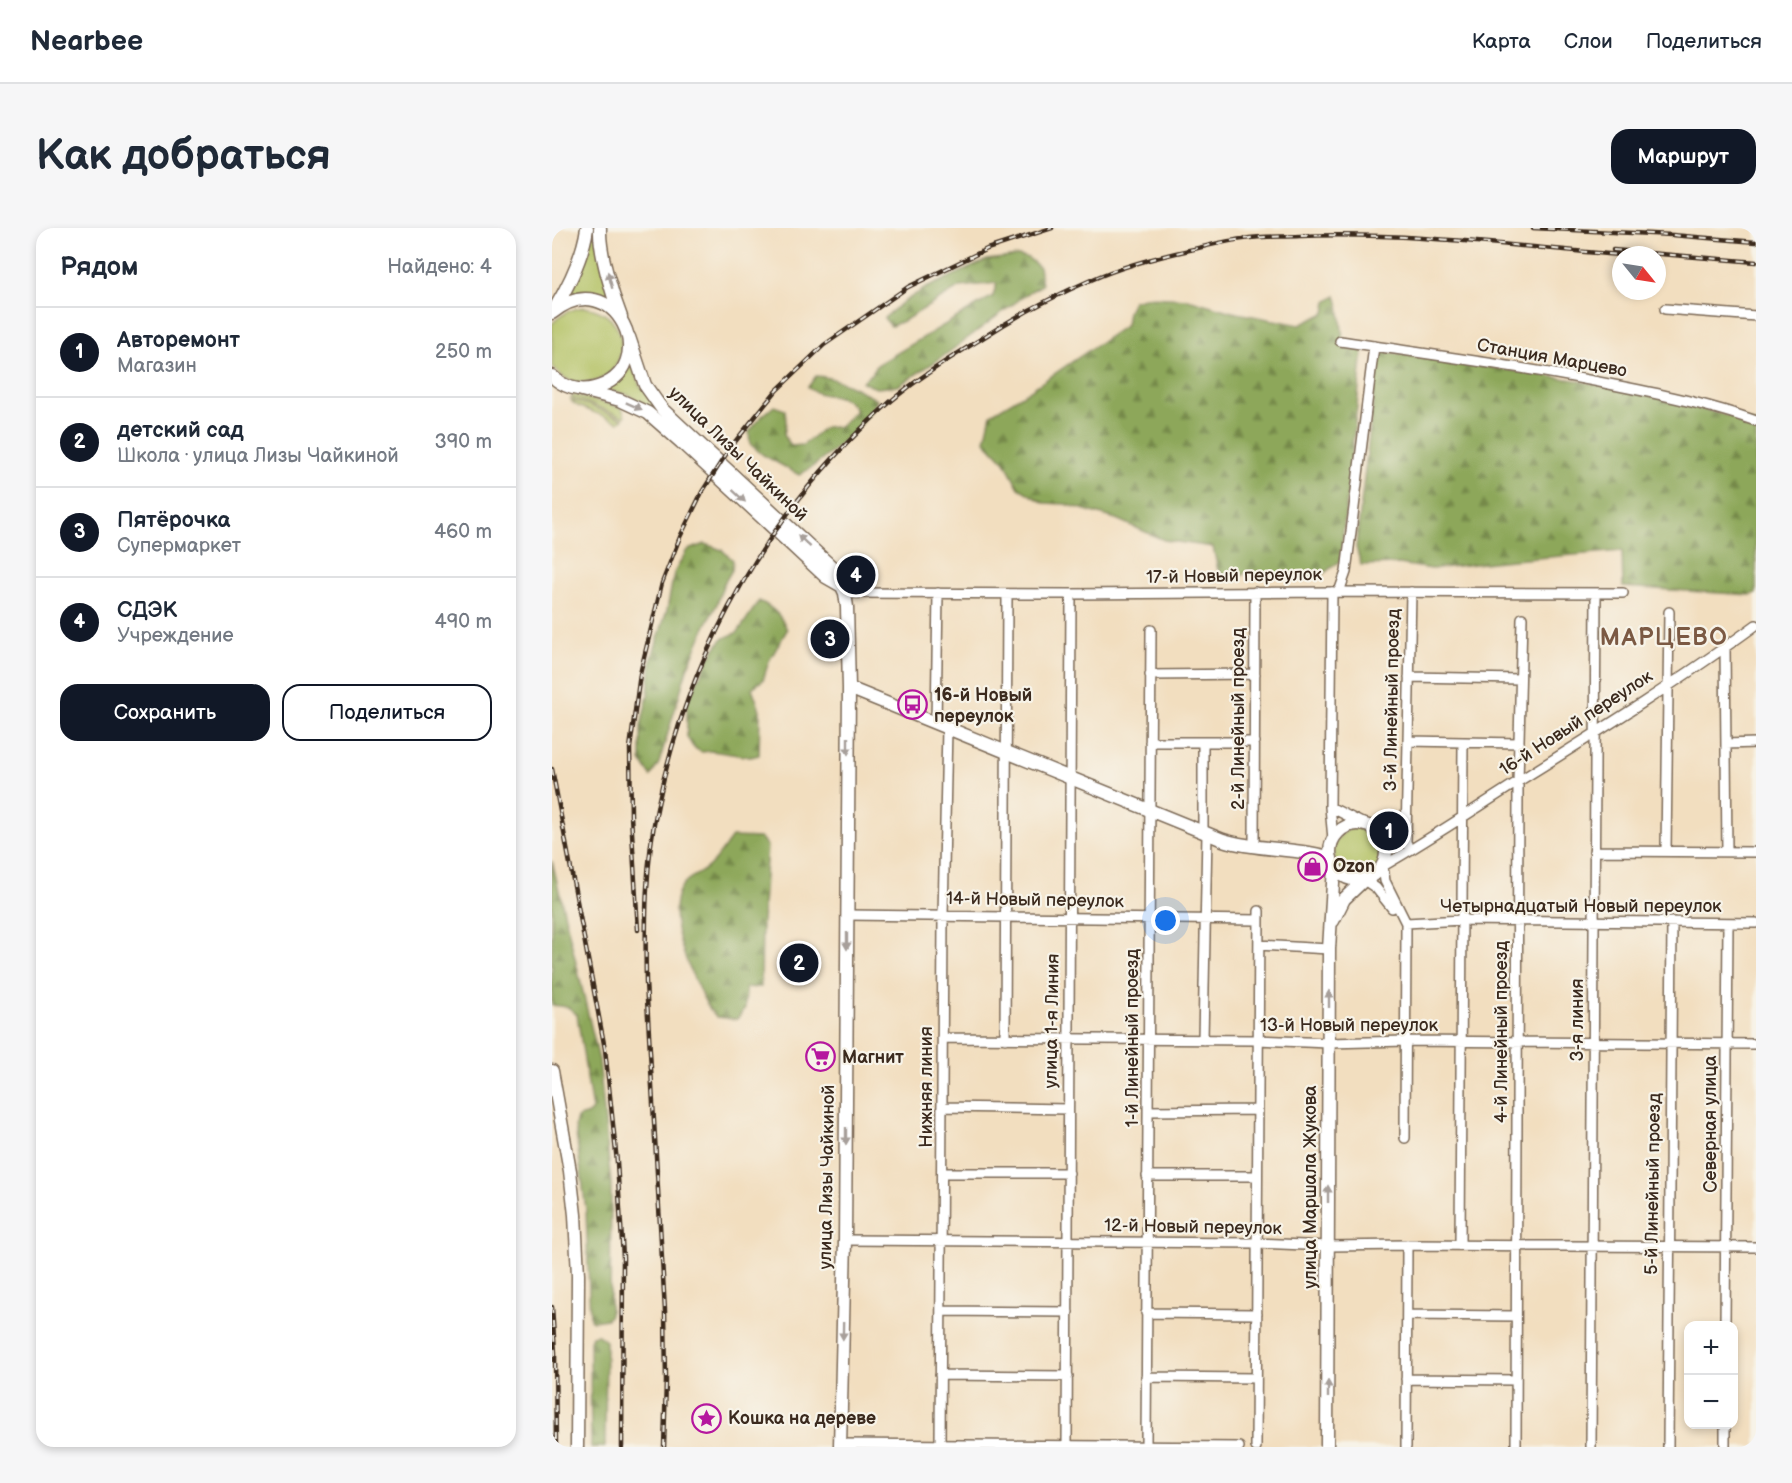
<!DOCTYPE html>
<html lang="ru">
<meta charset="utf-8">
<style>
:root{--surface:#fff;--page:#f6f6f7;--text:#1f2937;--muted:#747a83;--line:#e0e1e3;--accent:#111827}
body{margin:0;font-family:"Balsamiq Sans",sans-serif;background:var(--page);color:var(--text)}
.controls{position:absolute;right:18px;bottom:18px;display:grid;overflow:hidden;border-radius:12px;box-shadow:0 3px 9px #0003}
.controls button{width:54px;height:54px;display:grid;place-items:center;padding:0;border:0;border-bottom:2px solid var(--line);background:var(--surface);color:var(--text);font:30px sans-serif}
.compass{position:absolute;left:1060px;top:18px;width:54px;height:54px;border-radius:50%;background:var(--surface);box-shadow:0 3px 9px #0003;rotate:120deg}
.you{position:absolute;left:614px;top:693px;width:21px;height:21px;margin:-15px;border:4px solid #fff;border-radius:50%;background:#1a73e8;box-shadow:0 0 0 9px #1a73e833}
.badge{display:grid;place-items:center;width:39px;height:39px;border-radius:50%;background:var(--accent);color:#fff;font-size:20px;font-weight:700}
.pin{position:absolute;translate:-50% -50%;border:3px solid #fff;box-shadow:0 2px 6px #0006}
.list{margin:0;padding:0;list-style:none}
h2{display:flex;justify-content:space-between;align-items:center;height:78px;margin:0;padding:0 24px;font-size:26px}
h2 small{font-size:20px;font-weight:400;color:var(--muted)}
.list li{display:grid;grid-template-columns:39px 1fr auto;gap:18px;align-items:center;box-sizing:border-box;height:90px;padding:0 24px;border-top:2px solid var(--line)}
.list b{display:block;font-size:22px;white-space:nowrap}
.list p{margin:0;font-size:20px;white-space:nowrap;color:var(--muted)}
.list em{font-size:20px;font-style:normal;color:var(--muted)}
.actions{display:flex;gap:12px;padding:18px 24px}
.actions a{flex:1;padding:14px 0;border:2px solid var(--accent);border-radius:18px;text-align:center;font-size:21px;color:var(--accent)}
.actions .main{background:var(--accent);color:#fff}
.map{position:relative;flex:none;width:1204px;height:1219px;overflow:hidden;border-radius:18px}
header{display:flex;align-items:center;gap:36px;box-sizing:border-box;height:84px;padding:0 30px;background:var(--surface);border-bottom:2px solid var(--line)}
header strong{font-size:28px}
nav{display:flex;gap:33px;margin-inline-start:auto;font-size:21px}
.intro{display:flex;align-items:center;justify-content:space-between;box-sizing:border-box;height:144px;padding:0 36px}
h1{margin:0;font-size:42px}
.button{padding:15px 27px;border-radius:18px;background:var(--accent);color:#fff;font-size:21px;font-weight:700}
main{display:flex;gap:36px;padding:0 36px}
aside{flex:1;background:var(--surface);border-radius:18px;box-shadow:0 3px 9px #0003}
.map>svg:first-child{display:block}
.green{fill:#b2c164;stroke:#767641;stroke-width:1.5}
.forest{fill:url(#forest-firs);stroke:#64683c;stroke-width:1.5}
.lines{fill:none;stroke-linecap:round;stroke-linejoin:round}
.minor-casing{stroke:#7b6956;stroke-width:12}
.major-casing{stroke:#7b6956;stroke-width:15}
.minor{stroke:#fff;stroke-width:9}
.major{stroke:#fff;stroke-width:12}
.rail-casing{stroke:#3b2a1e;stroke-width:4.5}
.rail{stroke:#f7f3e8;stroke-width:2;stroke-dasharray:7;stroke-linecap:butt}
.oneway{fill:#a79f9a}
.labels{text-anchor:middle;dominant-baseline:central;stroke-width:4.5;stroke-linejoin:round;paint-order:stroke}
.street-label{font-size:18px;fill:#3b2a1e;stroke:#f7f3e8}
.poi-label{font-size:18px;font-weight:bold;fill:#3b2a1e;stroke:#f7f3e8;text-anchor:start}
.district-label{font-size:24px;font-weight:bold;letter-spacing:1.5px;fill:#7b5943;stroke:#f7f3e8}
</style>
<header>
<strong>Nearbee</strong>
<nav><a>Карта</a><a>Слои</a><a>Поделиться</a></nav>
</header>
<div class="intro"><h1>Как добраться</h1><a class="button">Маршрут</a></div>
<main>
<aside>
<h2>Рядом<small>Найдено: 4</small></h2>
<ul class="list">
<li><span class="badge">1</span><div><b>Авторемонт</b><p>Магазин</p></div><em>250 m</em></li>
<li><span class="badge">2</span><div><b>детский сад</b><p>Школа · улица Лизы Чайкиной</p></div><em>390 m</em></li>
<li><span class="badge">3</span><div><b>Пятёрочка</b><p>Супермаркет</p></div><em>460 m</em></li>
<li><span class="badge">4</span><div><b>СДЭК</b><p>Учреждение</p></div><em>490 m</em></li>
</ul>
<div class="actions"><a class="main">Сохранить</a><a>Поделиться</a></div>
</aside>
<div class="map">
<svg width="1204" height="1219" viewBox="0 0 1204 1219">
<defs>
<pattern id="forest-firs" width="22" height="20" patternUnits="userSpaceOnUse" patternTransform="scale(1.5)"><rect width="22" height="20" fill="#8da75a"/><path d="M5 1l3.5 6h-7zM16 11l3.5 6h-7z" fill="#74884a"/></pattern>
</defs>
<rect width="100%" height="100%" fill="#f7f3e8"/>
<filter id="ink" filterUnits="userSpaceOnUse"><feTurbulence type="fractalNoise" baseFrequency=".0167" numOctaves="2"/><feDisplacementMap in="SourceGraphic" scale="12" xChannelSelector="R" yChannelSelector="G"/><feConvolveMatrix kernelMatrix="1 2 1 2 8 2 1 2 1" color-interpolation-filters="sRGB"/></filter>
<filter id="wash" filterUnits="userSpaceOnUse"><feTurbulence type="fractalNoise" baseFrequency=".008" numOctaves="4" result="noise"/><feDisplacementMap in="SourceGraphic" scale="24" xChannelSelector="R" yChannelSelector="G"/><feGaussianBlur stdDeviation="1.35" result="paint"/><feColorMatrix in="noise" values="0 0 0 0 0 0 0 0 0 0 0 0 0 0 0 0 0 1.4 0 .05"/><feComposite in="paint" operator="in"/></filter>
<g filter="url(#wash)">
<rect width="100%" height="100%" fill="#f2debf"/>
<path class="green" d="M40,0H44L60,77L13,72Z
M31,79C89,86 76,161 26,154C15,153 6,146 0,137V96C9,86 17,82 31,79Z
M79,135L88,158L278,343L94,177L77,167L53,161L69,151Z
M22,167L67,179L70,180L73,188L72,189L36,175L19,170Z
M19,172L36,177L71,191L67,194L64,193L26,178L20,174Z
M782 624a24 24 0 1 1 48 0a24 24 0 1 1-48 0Z"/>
<path class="forest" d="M466,28L476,30L487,39L490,57L479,63L389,130L346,158L324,160L310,154L320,145L325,137L441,68L445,55L408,59L353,92L339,98L332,90L351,74L374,60L435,32Z
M784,68C790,83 789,103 792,121L811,123L788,333L768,348L739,349L696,343L688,349L677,351L666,342L661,319L612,312L564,291L513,276L492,275L467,260L453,234L433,213L439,186L474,165L574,97L576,83L581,73L596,69L636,71L680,84L748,97L773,85L775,74Z
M827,123L1023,152L1102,169L1204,195V365L1200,367L1071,359L1070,323L949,333L880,341L847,336L809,337L804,319Z
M264,148C285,149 306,161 325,172C313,198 272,233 247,247L211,227L198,216L197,204L209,189L222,178L233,182L234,194L232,207L239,218L251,217L273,199H288L304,182C287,159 273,174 256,159Z
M153,316L170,322L181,332L180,342L171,357L165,376L154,397L135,441L107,535L99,548L89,533V498L96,468L99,433L115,382L122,345L135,322Z
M207,373C220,379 230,388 235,402L217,433L211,452L200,460L208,482L207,527L199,529L160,523L149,524L141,519L135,509V475L158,428L170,411L186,404Z
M180,609L209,610L215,618L210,693L209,759L194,760L193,780L185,791L165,789L157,781C142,753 111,692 128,661C134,649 148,647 157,638C166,630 173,618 180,609Z
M0,633L47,832L59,957L58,1086L55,1091L41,1093L38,1091L34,982L23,898L25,890L36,886L40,882L25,787L16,779L0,777Z
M46,1107L54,1113L53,1219H39L38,1113L40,1108Z"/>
</g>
<g filter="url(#ink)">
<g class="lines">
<defs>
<path id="minor" d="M1113,81L1204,88
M788,113C881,127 975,139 1067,158C1113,167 1160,177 1204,193
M780,364L778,579L781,611
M787,364L794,344L822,118
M293,365L519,366L780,364L1071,365
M1173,419L1175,624
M598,447L703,446
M857,449L968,451
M384,496L386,365
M856,513L967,515
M598,514H703
M1174,516L1204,515
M778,579L812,596
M651,603V514
M825,603L855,616
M850,614L854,613L859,364
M702,618L703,364
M1042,623L1204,624
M1114,623L1117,384
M812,652L824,660L840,680
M295,687L707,692
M854,695L910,692L1204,695
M707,717L777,721
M390,810L706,812L777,815L854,813L1204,816
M453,811L455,366
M651,812L655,605
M390,879L516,881
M596,883L706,882
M853,910L854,695L833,653L831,638C880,610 927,578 975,548C1052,500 1130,451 1204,397
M390,945H517
M595,948H705
M293,1012L705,1015L776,1018L855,1017L1204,1019
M908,1017L911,514
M389,1083L516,1084
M594,1085L705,1086
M855,1087L964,1088
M1173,1098L1176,695
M388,1147L516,1148
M594,1149L704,1150
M854,1151L964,1152
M288,1216L687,1219
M388,1219L391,688L395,500
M515,1219L519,366
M594,1219L599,402
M704,1219L707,683
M854,1219L855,1017
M964,1219L966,554L970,390
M1039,1219L1044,366
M1116,1219L1120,694
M1173,1219V1196"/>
<path id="major" d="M48,0C47,25 60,66 69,89
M2,82C17,57 31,29 35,0
M0,85C62,33 114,141 42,160C27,164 11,159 0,148
M77,109L93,157L110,181L282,341L293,365L295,379L297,460L293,1012L288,1219
M26,161L68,172L96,185L129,214L274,349L288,357
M297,460L671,612C706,623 744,619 779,630
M778 624a28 28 0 1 1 56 0a28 28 0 1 1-56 0Z
M781,693L792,671L812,652
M0,843L18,943L23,987L26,1047L25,1219
M775,1219L777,721L782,639"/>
</defs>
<use href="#minor" class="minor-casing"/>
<use href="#major" class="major-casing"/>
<use href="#minor" class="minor"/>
<use href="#major" class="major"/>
<defs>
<path id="rail" d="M981,0L1120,7L1204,14
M1061,22L1204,34
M0,541L53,821L65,934L71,1029L70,1219
M86,702L79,588L78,520L88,446L110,355L128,309L150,264L178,220L224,163L272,117L356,59L435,21L500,0
M0,1079L3,1125L4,1219
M112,1219L114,1153L113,1083L94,754C93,695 93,634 106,576C138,422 219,279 338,174C367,149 400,129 432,109C466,87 502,68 539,52C570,38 609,28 642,21C658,17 674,13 691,11C710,8 729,9 748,8C855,4 962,18 1069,27"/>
</defs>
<use href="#rail" class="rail-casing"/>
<use href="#rail" class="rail"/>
</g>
<defs><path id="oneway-solid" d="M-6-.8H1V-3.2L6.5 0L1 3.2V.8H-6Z" transform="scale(1.5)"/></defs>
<g class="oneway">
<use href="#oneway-solid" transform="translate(58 52) rotate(-105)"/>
<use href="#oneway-solid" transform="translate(82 178) rotate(24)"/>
<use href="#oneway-solid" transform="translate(187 268) rotate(43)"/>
<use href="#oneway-solid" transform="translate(252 313) rotate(-137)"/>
<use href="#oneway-solid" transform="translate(296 518) rotate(90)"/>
<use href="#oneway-solid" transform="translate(295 713) rotate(90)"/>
<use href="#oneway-solid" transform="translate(777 771) rotate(-90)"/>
<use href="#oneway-solid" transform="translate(294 908) rotate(90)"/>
<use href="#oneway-solid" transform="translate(776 966) rotate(-90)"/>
<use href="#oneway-solid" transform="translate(291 1103) rotate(91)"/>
<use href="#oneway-solid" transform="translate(776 1161) rotate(-90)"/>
</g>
</g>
<defs>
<symbol id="bus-ring" viewBox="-11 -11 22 22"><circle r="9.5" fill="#f7f3e8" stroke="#b5179e" stroke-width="1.5"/><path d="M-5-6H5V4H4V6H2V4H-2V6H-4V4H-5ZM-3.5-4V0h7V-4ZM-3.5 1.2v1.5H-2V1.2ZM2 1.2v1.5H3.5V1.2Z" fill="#b5179e"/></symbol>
<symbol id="shop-ring" viewBox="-11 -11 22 22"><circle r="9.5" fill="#f7f3e8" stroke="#b5179e" stroke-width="1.5"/><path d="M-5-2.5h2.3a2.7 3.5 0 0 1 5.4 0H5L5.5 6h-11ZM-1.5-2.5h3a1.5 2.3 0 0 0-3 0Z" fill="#b5179e"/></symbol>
<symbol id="supermarket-ring" viewBox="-11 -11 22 22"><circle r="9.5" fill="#f7f3e8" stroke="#b5179e" stroke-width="1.5"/><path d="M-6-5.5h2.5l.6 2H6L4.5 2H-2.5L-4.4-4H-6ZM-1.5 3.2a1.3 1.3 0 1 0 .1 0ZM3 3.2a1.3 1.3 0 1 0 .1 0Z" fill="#b5179e"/></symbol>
<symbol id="sight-ring" viewBox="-11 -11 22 22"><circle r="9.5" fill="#f7f3e8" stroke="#b5179e" stroke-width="1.5"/><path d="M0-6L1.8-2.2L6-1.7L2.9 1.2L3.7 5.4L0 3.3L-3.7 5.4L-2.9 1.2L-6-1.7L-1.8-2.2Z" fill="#b5179e"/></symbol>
</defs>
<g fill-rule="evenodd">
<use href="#bus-ring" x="344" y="460" width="33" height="33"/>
<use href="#shop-ring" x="744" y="622" width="33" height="33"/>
<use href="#supermarket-ring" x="252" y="812" width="33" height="33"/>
<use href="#sight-ring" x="138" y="1174" width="33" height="33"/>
</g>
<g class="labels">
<g class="street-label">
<text transform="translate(1000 130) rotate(10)">Станция Марцево</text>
<text transform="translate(186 226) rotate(44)">улица Лизы Чайкиной</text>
<text transform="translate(682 348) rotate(-1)">17-й Новый переулок</text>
<text transform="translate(840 472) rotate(-89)">3-й Линейный проезд</text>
<text transform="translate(686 491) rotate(-90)">2-й Линейный проезд</text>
<text transform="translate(1024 495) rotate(-33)">16-й Новый переулок</text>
<text transform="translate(483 672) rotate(1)">14-й Новый переулок</text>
<text x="1029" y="678">Четырнадцатый Новый переулок</text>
<text transform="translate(1025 792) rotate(-90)">3-я линия</text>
<text transform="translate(500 793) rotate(-89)">улица 1-я Линия</text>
<text x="797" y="797">13-й Новый переулок</text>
<text transform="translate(949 804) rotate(-90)">4-й Линейный проезд</text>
<text transform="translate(580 810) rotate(-90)">1-й Линейный проезд</text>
<text transform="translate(374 859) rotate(-90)">Нижняя линия</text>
<text transform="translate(1158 896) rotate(-90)">Северная улица</text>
<text transform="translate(275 949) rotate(-89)">улица Лизы Чайкиной</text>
<text transform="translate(1101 956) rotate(-89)">5-й Линейный проезд</text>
<text transform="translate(758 959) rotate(-90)">улица Маршала Жукова</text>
<text transform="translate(641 999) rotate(1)">12-й Новый переулок</text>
</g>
<g class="poi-label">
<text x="382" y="467">16-й Новый<tspan x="382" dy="21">переулок</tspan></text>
<text x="781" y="638">Ozon</text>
<text x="290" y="829">Магнит</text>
<text x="176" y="1190">Кошка на дереве</text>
</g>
<g class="district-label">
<text x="1112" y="409">МАРЦЕВО</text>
</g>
</g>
</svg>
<div class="controls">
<button>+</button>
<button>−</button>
</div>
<svg class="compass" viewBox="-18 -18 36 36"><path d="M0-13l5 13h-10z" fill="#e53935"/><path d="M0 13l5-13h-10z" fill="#747a83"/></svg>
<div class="you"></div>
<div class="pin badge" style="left:837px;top:603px">1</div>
<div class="pin badge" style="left:247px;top:735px">2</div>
<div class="pin badge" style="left:278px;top:411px">3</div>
<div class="pin badge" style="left:304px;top:347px">4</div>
</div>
</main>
